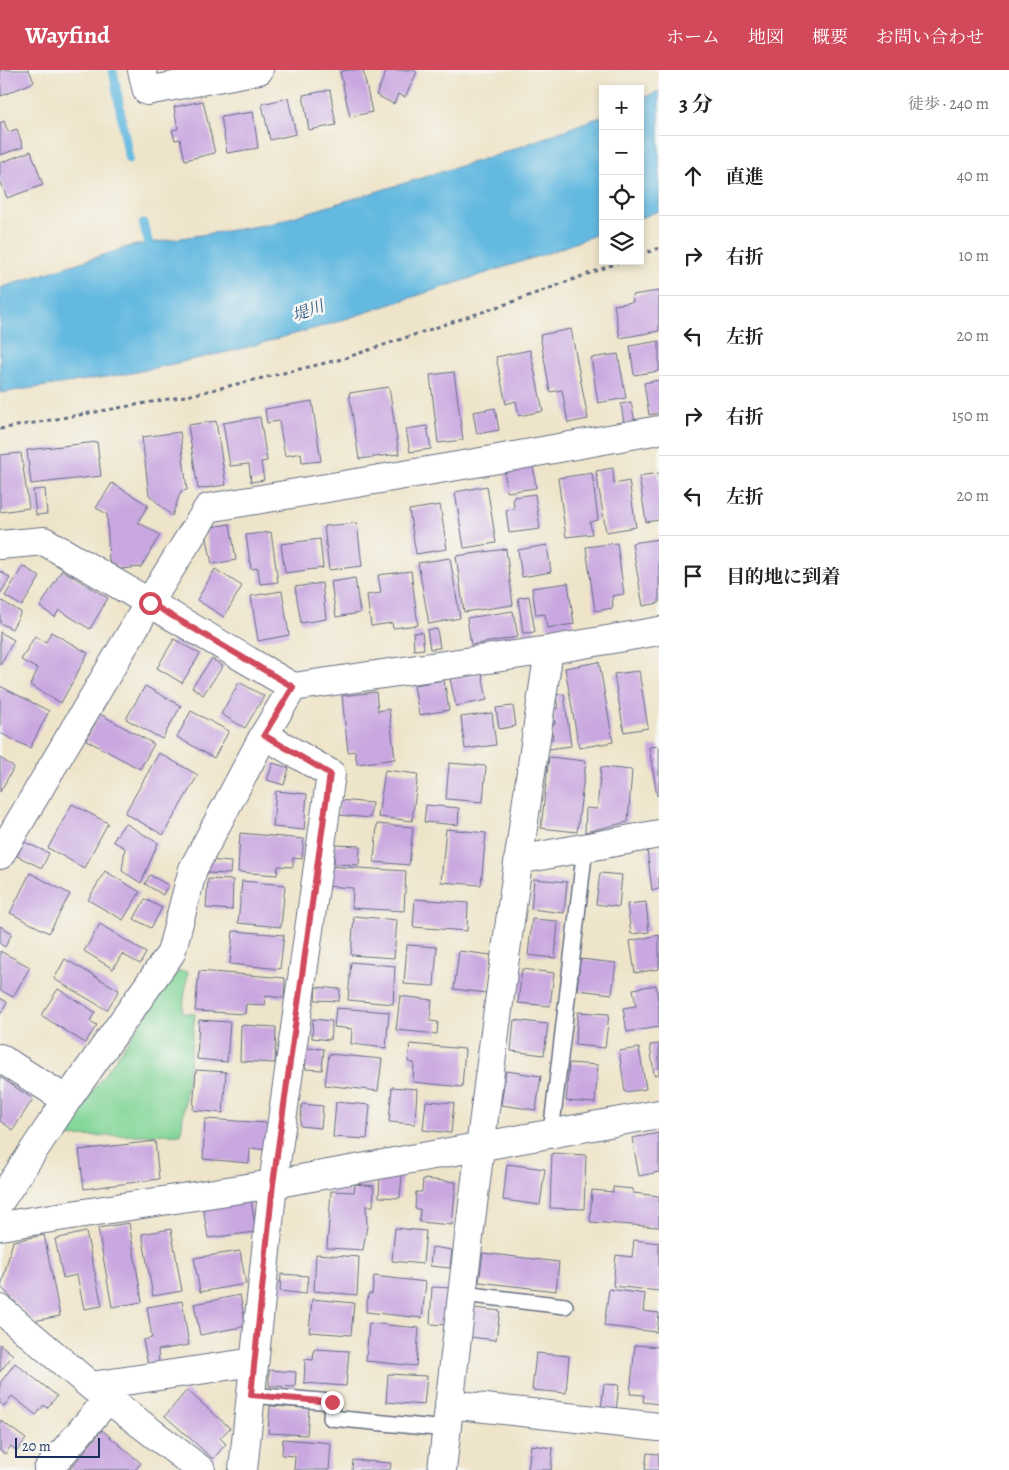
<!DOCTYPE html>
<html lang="ja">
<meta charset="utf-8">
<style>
:root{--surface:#fff;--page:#f6f6f6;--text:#222;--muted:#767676;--line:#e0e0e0;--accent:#d1495b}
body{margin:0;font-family:Alegreya,"Noto Serif JP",serif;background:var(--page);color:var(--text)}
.controls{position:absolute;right:15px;top:15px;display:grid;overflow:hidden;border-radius:0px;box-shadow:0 2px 8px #0003}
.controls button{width:45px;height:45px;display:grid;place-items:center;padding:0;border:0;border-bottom:1px solid var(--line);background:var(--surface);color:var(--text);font:25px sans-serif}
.scale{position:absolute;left:15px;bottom:12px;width:85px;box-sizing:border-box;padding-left:5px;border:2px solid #1b2f5e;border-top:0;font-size:14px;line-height:18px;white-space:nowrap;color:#1b2f5e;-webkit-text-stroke:4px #f6f6f2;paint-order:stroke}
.stop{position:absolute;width:15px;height:15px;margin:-11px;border:4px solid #d1495b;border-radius:50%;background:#fff}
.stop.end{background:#d1495b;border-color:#fff;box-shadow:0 1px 5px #0008}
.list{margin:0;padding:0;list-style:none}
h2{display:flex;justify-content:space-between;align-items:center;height:65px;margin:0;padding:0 20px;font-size:21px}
h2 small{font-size:16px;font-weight:400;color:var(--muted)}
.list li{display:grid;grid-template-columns:32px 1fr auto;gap:15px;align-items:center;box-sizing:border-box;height:80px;padding:0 20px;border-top:1px solid var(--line)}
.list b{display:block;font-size:19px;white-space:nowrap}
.list em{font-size:16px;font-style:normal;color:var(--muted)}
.icon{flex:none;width:28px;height:28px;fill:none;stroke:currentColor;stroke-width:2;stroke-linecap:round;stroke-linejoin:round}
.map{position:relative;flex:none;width:659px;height:1400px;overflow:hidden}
header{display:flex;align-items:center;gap:30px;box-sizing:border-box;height:70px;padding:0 25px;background:var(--accent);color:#fff}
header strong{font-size:24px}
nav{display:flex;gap:28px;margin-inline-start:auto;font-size:18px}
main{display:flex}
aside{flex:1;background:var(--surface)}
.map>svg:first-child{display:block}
.green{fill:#81d597;stroke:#4e827a}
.water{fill:#63b9e0;stroke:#3f749f}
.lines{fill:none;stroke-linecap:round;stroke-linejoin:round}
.stream{stroke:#63b9e0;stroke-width:9}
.building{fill:#c9a7e0}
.service-casing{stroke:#656e83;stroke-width:18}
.minor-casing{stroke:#656e83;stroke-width:30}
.path{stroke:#656e83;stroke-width:3;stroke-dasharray:4 4;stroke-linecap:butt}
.service{stroke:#fff;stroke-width:15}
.minor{stroke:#fff;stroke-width:28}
.route{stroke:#d1495b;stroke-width:6}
.labels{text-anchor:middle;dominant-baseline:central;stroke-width:5;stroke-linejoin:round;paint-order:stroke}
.water-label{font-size:16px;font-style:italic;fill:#315885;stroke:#f6f6f2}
</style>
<header>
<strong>Wayfind</strong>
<nav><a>ホーム</a><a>地図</a><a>概要</a><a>お問い合わせ</a></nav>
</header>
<main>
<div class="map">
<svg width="659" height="1400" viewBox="0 0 659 1400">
<rect width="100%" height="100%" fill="#f6f6f2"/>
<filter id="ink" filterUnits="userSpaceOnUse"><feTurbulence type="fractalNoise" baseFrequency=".02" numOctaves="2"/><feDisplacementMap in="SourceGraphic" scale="10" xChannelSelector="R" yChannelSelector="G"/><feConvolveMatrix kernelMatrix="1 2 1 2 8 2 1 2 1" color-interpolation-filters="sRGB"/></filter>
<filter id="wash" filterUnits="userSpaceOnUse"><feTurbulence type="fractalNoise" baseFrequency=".0096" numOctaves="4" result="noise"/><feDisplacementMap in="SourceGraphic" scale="20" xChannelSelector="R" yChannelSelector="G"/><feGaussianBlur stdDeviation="1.12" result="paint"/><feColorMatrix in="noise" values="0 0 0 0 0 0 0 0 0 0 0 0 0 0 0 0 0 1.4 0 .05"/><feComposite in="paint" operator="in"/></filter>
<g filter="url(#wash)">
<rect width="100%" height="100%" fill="#eee4c9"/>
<path class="green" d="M178,901L188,902L182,943L195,944L181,1064L60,1067Z"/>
<path class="water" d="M659,21V141L640,148V30Z
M603,46V162L548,183L330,254L240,279L132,303L0,323V218L131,176L270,154L500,84Z"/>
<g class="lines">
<path class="stream" d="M113,0L129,89
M143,153L152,184"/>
</g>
<g id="blocks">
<path class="building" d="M0,0H29L34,12L1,26Z
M347,0H363L372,42L350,47L340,2Z
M387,0H413L417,2L405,27L398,24L394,34L376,25Z
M330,20L336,55L309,60L303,25Z
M288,28L296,64L270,70L262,34Z
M203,31L215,83L185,90L180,69L175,70L172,60L178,59L174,37Z
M253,42L258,78L227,83L221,47Z
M4,51L8,62L17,59L23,77L0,85V53Z
M31,81L43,115L7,128L0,110V93Z
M659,221V261L620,268L614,235L633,232L632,225Z
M571,259L588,349L568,353L562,320L550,322L540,265Z
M659,271V301L634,305L630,276Z
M530,280L543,341L519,346L516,331L506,334L496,287Z
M618,284L626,328L598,333L591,288Z
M454,302L463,370L438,373L430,305Z
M659,310V343L649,345L644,313Z
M389,317L399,384L359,389L349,323Z
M312,331L321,391L302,393L301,383L285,386L279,351L267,353L265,339Z
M631,332L635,352L624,354L621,334Z
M495,338L499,360L477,364L473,342Z
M260,347L267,391L261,392L264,410L251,412L249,394L230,396L223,353Z
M216,351L226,415L198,419L188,355Z
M427,356L431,379L410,382L406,359Z
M180,362L187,420L181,421L172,446L149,425L142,367Z
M97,372L101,406L31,414L27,380Z
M21,383L29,438L0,442V385Z
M533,395L536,418L507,422L504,398Z
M613,398L614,414L629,411L636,457L606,462L596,401Z
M592,403L598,450L590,452L592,464L566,467L558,408Z
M659,403V450L646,452L639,406Z
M112,413L148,435L138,452L160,465L141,497L121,499L109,492L107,444L96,438Z
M487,416L496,473L464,478L455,422Z
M45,419L47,444L36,445L33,420Z
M535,424L540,459L509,463L506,440L514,439L513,427Z
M440,435L447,479L416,484L409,440Z
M357,453L362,496L329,500L324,456Z
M230,454L236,490L212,494L205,458Z
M271,462L278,512L260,514L258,498L251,499L246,465Z
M320,469L323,498L285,503L281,474Z
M659,469V533L643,536L632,473Z
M617,473L624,524L612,526L613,538L595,541L586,477Z
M547,475L551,502L522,507L518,480Z
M506,479L513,535L464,542L456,486Z
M450,488L460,548L429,554L418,493Z
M23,496L40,507L22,536L5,526Z
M215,499L242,516L224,547L197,530Z
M62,500L108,528L90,559L59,540L55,547L40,537Z
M0,501L10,508L0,524Z
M411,501L418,555L393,558L392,553L371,556L367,525L381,523L378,505Z
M355,508L360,543L336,547L331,512Z
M322,513L326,549L301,553L295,517Z
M568,513L574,554L547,558L545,544L536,545L532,518Z
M282,521L289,565L258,571L251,526Z
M529,526L535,562L523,563L518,528Z
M0,530L21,542L12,559L0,553Z
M513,541L518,567L471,575L467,548Z
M437,559L440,578L430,579L427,560Z
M0,562L14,570L0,595Z
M51,562L88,583L61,633L30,615L38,599L21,590L35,566L46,572Z
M422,562L424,579L414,580L413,563Z
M174,569L200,584L182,613L157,598Z
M212,589L223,596L203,625L192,617Z
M599,592L613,672L579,678L565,598Z
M639,601L648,658L624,662L614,604Z
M482,603L487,630L456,636L450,609Z
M444,610L449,640L419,645L414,615Z
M239,612L264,626L245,658L221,644Z
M0,616L49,641L30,678L0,663Z
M145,616L181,636L162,669L126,649Z
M376,622L378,641L389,639L395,689L357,694L355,681L348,682L342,626Z
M564,624L571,676L548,679L547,669H553L551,654H555L553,639L558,638L556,625Z
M513,636L516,656L499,659L496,638Z
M191,641L229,661L214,688L177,667Z
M492,643L496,675L465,679L461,647Z
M100,644L154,674L140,699L86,670Z
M659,676V725L657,726L649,677Z
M159,683L198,705L163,765L125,743Z
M549,687L586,691L577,762L541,758Z
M0,688L14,697L0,722Z
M273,693L289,698L284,715L267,710Z
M449,693L486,696L483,732L446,729Z
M601,697L632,700L628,752L585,762L586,738L597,739Z
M385,700L418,704L412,751L378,747Z
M276,721L307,724L304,760L273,757Z
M339,730L372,733L370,748L338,745Z
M72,734L108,753L84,798L48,778Z
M426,735L459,738L458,755L424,752Z
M125,753L158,773L141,813L122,801L125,778L113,771Z
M377,754L413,757L409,795L374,792Z
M446,759L486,763L481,815L441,812Z
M240,763L304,769L302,789L293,788V797L278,796L277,805L238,802Z
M24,772L49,783L42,798L17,786Z
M335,775L360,776L359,795L334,794Z
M659,778V819L652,820L647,780Z
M207,790L231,792L230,804L206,803Z
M327,796L406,801L404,841L352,838L353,818L326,816Z
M105,801L140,822L123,850L88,830Z
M30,803L70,824L49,863L10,843Z
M600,803L622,805L619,837L596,834Z
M150,805L168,815L163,825L145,814Z
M208,809L233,810L232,840L206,838Z
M534,809L567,812L564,843L531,839Z
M242,811L285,815L281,857L238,853Z
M145,829L162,838L151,858L134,849Z
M415,829L468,833L467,861L413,857Z
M646,832L649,862L631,864L627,834Z
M354,846L397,850L394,888L351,885Z
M532,849L558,851L555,888L528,885Z
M100,854L146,883L140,894L122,884L113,899L84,881Z
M0,856L12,863L5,877L0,874Z
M233,861L284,865L280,899L230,894Z
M659,865V899L635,903L630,871Z
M407,875L437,877L434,916L404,914Z
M0,881L30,897L13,927L0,920Z
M459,881L491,885L486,923L454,919Z
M65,889L119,920L107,940L54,909Z
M580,889L616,893L612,924L577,920Z
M351,892L395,896L393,934L348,930Z
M522,899L554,903L550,936L518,933Z
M199,901L285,908L284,928L266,926L265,935L246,934L245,944L195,941Z
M656,915L659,938V957L627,962L623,938L636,936L633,919Z
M316,917L340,919L339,931L315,930Z
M58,919L95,942L90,951L97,955L85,973L41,945Z
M400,926L432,930L430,951L438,952L437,964L396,960Z
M0,928L7,932L0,945Z
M336,938L389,942L386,978L351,974L352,959L334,957Z
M578,942L609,944L605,978L575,975Z
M313,949L332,951L330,970L312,968Z
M199,950L230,952L227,992L197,989Z
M514,950L548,954L544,985L511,981Z
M241,955L276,957L275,993L240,991Z
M410,974L465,979L462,1017L413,1012L414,993L408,992Z
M659,974V1004L654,1005L650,975Z
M307,978L324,979L322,1000L305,999Z
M639,978L646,1019L625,1022L619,981Z
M329,984L382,989L378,1021L325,1015Z
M569,993L598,995L595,1033L566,1031Z
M196,1000L226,1002L223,1043L193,1040Z
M506,1001L541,1006L536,1040L501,1035Z
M0,1007L33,1029L13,1060L0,1051Z
M392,1017L417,1019L415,1054L389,1052Z
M426,1031L454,1033L451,1063L423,1060Z
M336,1032L370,1035L367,1069L333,1067Z
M302,1034L323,1036L321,1058L300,1056Z
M205,1049L268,1053L267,1080L250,1078L249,1093L203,1089Z
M659,1063V1102L639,1106L632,1068Z
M155,1071L159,1109L84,1119L79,1080Z
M552,1083L586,1085L584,1139L550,1138Z
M507,1094L545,1099L540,1135L503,1130Z
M380,1104L402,1105L400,1128L379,1127Z
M423,1109L456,1112L452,1155L419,1152L420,1139H415L416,1122H422Z
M355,1114L374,1116L373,1136H366L367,1156L363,1180L327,1178L331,1121L354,1122Z
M613,1117L633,1119V1123L659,1126V1157L590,1152L592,1120L613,1122Z
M251,1130L256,1162L208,1168L203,1137Z
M129,1153L142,1232L112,1237L98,1158Z
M395,1158L426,1161L423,1194L392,1191Z
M171,1159L182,1221L153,1226L142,1164Z
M86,1162L102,1236L84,1239L77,1205L63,1208L55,1169Z
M44,1165L60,1246L33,1251L1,1217L13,1171Z
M634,1170L659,1173V1221L613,1216L616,1185L632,1187Z
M432,1177L452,1180L450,1198L430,1196Z
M240,1181L246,1214L200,1222L194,1188Z
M483,1183L559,1192L556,1221L479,1212Z
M316,1184L359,1187L357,1225L314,1221Z
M281,1204L308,1206L306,1224L280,1221Z
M374,1206L426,1212L422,1248L366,1242L368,1224H372Z
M432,1217L452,1218L449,1255L430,1254Z
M609,1219L645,1224L643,1241L659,1243L657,1262L604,1256Z
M240,1225L246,1256L200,1265L194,1234Z
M312,1229L354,1233L351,1265L309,1262Z
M182,1231L189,1275L158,1280L159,1293L148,1295L143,1270L152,1268L147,1237Z
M474,1238L500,1241L496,1270L470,1267Z
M369,1253L419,1258L416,1296L366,1291Z
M0,1274L13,1285L0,1302Z
M635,1275L659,1277V1334L643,1332L644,1325L630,1324Z
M314,1279L349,1281L346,1316L304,1313L305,1289L313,1290Z
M536,1283L569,1286L566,1323L532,1320Z
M15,1293L57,1326L47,1338L44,1335L36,1345L12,1326L4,1336L0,1333V1313Z
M269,1300L296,1302L295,1317L269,1316Z
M388,1304L427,1306L424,1335L386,1332Z
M604,1314L619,1315L616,1341L601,1339Z
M187,1320L230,1358L220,1368L226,1374L213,1389L165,1346Z
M270,1336L309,1338L307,1365L268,1363Z
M0,1350L26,1369L17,1381L11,1376L5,1384L0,1381Z
M102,1360L141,1393L135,1400H72L70,1399Z
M283,1369L331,1373L329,1400H294L295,1386L282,1385Z
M531,1375L553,1378L551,1400H528Z
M647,1383L659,1384V1400H645Z
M353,1390L391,1393L390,1400H352Z"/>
</g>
</g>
<g filter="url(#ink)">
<use href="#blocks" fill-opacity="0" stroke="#656e83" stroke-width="1"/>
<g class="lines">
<defs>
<path id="service" d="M551,1063L585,778
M463,1224L565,1236
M251,1325L332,1332L331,1348L447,1359"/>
<path id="minor" d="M142,0L147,21L259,0
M0,475L44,471L293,617L549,580L659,561
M0,785L149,533L208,438L481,392L659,360
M518,790L659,764
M0,988L67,1030
M0,1131L67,1030L171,883L193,799L264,665L293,617
M0,1156L273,1114L659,1044
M0,1239L91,1316L201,1400
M91,1316L254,1292
M449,1334L659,1357
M48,1400L108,1329
M243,1400L273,1114L331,704L264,665
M442,1400C472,1126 508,853 549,580"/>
</defs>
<use href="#service" class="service-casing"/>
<use href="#minor" class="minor-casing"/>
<path class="path" d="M640,185L659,178
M0,359L191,325L342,289L512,232L623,191"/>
<use href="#service" class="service"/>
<use href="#minor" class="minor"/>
</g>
</g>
<g class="lines" filter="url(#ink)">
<path class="route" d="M150,533L293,617L264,665L330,704L273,1114L251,1325L332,1332"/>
</g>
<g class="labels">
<g class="water-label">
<text transform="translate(308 241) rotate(-20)">堤川</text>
</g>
</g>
</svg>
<div class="controls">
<button>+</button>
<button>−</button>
<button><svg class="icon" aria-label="locate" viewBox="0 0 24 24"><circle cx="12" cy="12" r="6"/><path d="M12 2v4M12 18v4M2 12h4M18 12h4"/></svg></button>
<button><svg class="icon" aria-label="layers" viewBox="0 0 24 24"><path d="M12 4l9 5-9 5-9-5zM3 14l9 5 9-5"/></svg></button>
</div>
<div class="scale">20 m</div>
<div class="stop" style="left:150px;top:533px"></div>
<div class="stop end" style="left:332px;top:1332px"></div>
</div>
<aside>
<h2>3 分<small>徒歩 · 240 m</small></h2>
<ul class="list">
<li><svg class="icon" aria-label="ahead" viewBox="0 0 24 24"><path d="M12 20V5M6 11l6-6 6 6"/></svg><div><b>直進</b></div><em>40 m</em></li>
<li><svg class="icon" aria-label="right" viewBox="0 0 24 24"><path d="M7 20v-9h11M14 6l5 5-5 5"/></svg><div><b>右折</b></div><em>10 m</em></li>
<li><svg class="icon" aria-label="left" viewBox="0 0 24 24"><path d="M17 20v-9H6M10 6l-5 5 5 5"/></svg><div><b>左折</b></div><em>20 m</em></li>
<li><svg class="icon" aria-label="right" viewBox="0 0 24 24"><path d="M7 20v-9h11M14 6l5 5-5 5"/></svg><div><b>右折</b></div><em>150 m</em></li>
<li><svg class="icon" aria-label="left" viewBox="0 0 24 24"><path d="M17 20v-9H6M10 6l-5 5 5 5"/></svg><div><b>左折</b></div><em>20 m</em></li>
<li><svg class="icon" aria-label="arrive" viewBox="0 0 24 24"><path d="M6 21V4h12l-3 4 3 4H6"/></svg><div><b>目的地に到着</b></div></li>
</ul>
</aside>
</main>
